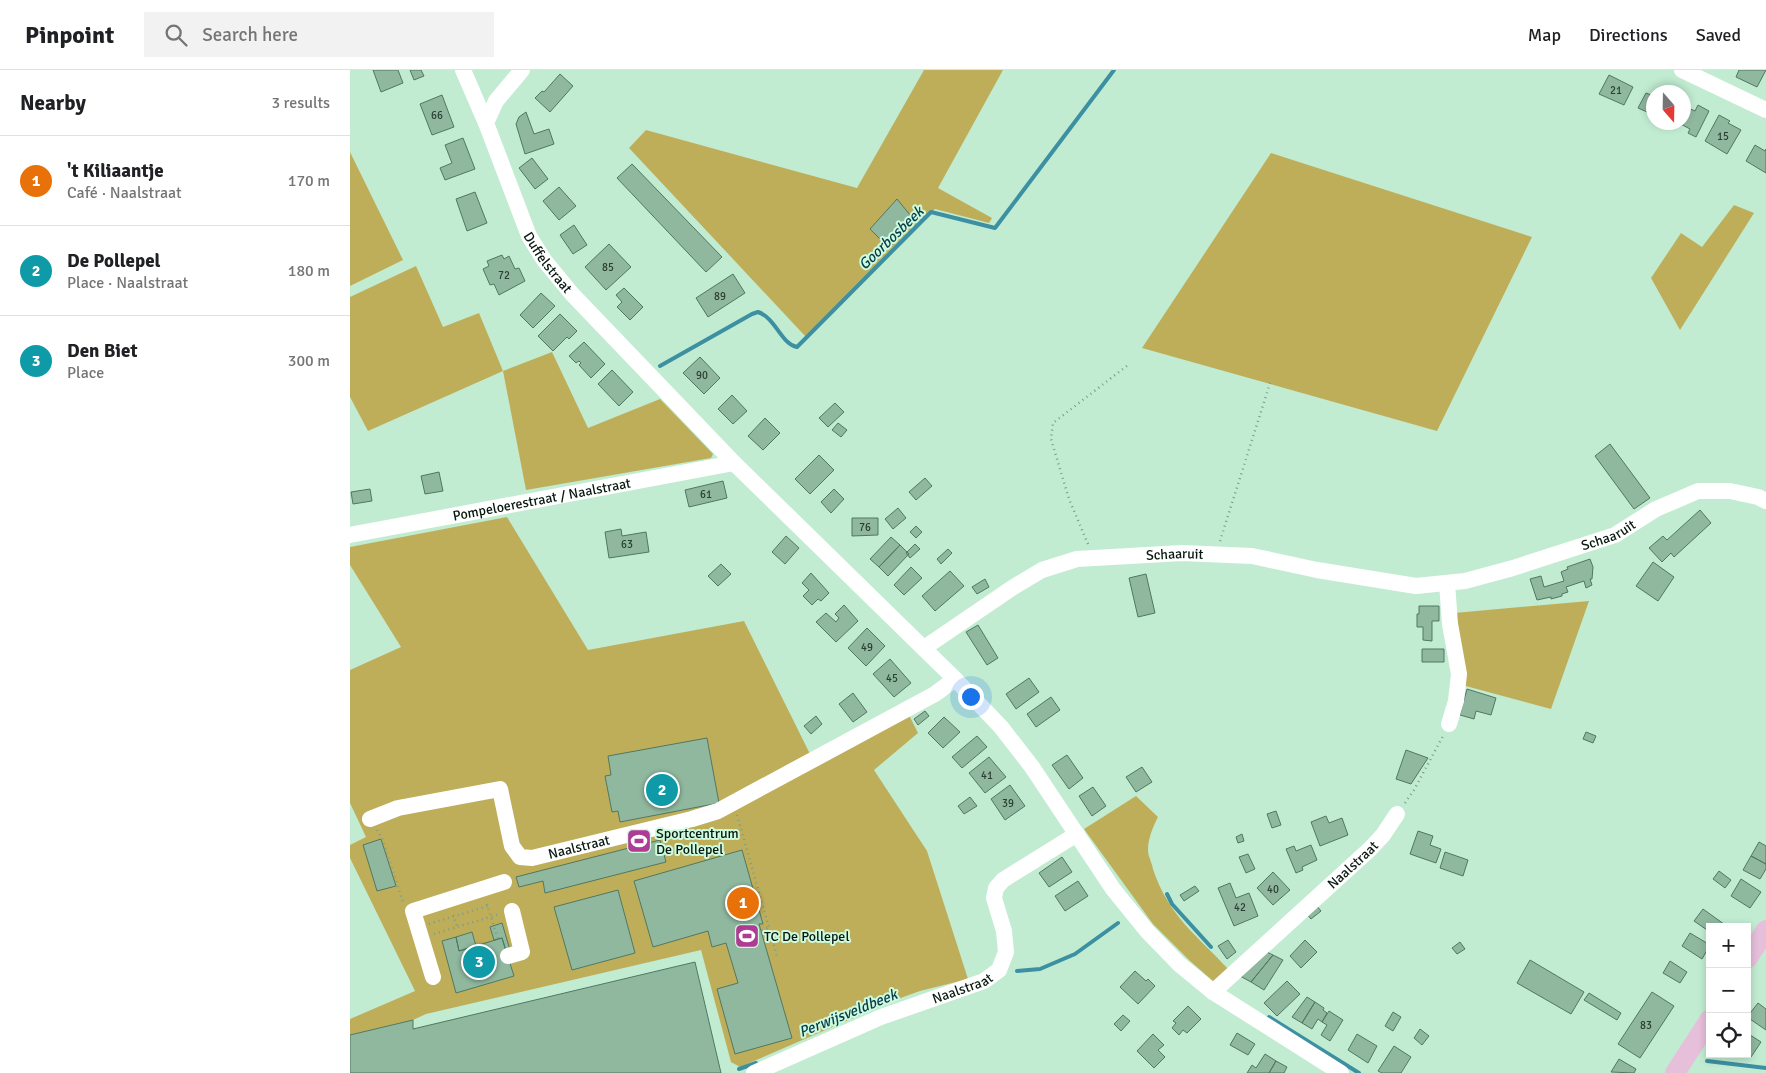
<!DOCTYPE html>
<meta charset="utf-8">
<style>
:root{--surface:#fff;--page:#f2f2f2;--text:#202124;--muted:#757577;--line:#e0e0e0;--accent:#db2777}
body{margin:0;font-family:Signika,sans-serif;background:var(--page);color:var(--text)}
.controls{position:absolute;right:15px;bottom:15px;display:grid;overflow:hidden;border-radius:0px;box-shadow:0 2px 8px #0003}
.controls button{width:45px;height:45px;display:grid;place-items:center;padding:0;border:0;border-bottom:1px solid var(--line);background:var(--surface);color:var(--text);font:25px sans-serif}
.compass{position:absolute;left:1296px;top:15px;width:45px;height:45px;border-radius:50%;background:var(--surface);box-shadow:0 2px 8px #0003;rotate:160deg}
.you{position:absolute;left:620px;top:626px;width:18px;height:18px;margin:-12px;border:4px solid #fff;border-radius:50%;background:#1a73e8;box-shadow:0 0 0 8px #1a73e833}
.badge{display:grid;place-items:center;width:32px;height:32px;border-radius:50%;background:var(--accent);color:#fff;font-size:16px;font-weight:700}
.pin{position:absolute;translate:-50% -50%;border:2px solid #fff;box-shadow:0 1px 5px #0006}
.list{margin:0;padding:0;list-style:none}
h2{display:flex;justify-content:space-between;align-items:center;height:65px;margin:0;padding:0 20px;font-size:21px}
h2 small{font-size:16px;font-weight:400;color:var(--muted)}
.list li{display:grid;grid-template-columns:32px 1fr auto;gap:15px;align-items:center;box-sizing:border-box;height:90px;padding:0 20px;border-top:1px solid var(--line)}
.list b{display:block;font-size:19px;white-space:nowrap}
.list p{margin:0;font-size:16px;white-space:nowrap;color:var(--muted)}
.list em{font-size:16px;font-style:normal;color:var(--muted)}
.icon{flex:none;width:28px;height:28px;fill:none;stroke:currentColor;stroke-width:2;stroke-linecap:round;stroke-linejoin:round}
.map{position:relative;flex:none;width:1416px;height:1003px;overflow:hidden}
header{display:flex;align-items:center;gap:30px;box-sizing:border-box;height:70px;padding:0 25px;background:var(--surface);border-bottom:1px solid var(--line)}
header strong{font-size:24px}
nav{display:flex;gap:28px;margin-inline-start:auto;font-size:18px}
.search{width:350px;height:45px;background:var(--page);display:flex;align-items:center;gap:12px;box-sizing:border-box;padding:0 18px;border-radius:0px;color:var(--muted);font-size:19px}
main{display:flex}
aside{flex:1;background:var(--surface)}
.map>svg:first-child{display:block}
.green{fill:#bfae59}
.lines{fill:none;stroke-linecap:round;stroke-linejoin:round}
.stream{stroke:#3c90a2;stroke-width:4}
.building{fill:#8fb89f;stroke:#507860}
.path{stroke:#7b9c89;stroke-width:2.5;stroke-dasharray:1 4;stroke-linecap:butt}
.minor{stroke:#fff;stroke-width:16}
.major{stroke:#e6bfda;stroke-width:20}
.labels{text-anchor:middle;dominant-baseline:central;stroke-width:4;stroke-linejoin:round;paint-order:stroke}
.number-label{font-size:11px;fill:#2a4033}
.street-label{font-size:14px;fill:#08180f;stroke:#cefadf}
.poi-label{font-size:14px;fill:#08180f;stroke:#cefadf;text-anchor:start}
.water-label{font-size:15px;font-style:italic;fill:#063c48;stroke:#cefadf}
</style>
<header>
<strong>Pinpoint</strong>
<div class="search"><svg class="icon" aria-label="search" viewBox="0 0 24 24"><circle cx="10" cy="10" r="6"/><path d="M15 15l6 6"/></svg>Search here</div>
<nav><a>Map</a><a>Directions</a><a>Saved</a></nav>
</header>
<main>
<aside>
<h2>Nearby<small>3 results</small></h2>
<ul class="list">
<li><span class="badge" style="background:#e8710a">1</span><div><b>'t Kiliaantje</b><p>Café · Naalstraat</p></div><em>170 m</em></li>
<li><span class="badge" style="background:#0f9aa8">2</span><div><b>De Pollepel</b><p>Place · Naalstraat</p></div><em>180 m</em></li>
<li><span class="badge" style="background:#0f9aa8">3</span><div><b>Den Biet</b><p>Place</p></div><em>300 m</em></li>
</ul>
</aside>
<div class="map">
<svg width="1416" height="1003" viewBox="0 0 1416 1003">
<rect width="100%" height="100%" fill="#c1ecd2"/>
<path class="green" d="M574,0H653L588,118L642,148L639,153L585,139L568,154L456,267L279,78L296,60L507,118Z
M0,82L53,190L0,216Z
M921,83L1182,167L1087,361L792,278Z
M1384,135L1404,143L1330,260L1301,208L1331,163L1352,177Z
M66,196L93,257L129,243L153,301L202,282L238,358L310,329L363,384L361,388L176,420L153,301L18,361L0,327V227Z
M157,447L238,580L394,551L460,684L554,635L568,663L524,700L577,781L618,909L570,921L545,930L390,997L381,992L351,880L76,944L63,950L0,965V949L65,921L0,788V775L16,767L0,733V600L51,577L0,495V477Z
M1239,531L1201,639L1112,615L1104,543Z
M786,726L808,747C803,757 798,768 798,780C798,786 802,793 803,799C819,847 847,865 879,900L865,911H863L839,890L803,854L734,759Z"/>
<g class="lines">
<path class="stream" d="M310,296L402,244L408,242C426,248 431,274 447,277L581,142L645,158L764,0
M817,824L822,834L861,877
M667,901L690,899L725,884L768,853
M919,947L1009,1003
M1357,991L1416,998
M389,999L406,993"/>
</g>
<path class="building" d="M23,0H48L53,13L31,22Z
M60,0H71L74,6L64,10Z
M1389,0H1416L1407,17L1386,7Z
M210,4L223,16L200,42L185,28L192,21L194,22Z
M1259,5L1283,17L1274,35L1249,24Z
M1296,23L1304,26V45L1288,38Z
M92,25L104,57L82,65L70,34Z
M1348,35L1359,41L1346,67L1338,63L1340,59L1327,52H1334V36L1345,41Z
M176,42L184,64L199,59L204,74L175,84L166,54L169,47Z
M1369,45L1380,51L1378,53L1391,60L1377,84L1355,71Z
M113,68L125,99L95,110L90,98L102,93L95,75Z
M1405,75L1415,81L1416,79V103L1396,91Z
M182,88L198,109L185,119L169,98Z
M282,94L372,187L356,202L267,108Z
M209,117L226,136L209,150L193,131Z
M125,122L137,153L117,161L106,129Z
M547,129L565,151L539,178L520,159Z
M224,155L237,175L223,184L210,165Z
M259,174L281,197L256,220L235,197Z
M152,185L154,189L159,186L165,199L169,198L175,211L149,225L144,214L140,215L133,199L139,196L137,191Z
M383,204L395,223L358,247L346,228Z
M274,218L293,237L280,250L267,237L272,232L266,225Z
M191,223L205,236L183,258L170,245Z
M210,244L227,261L219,269L217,267L203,281L188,266Z
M234,272L255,294L241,308L229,295L231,293L229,291L226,293L219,286Z
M350,287L370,308L354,324L333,303Z
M262,300L283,322L269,336L248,314Z
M382,325L397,341L383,354L368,339Z
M485,333L494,342L478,357L469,348Z
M415,348L430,363L413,380L398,366Z
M488,353L497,360L491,367L482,360Z
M1260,374L1300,428L1284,439L1245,386Z
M469,385L484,400L460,424L445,409Z
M89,402L93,421L75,424L71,406Z
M575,408L582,416L566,430L559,422Z
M373,411L377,428L339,437L335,420Z
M20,419L22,431L3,434L1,422Z
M484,419L494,429L481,443L471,432Z
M548,438L556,448L543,459L535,449Z
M1350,440L1361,453L1324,487L1321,483L1312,492L1299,478L1313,466L1317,470Z
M502,448H528V465L502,466Z
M566,456L572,462L566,468L560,462Z
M271,459L272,466L296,462L299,482L259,488L255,462Z
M436,466L449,478L435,494L422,482Z
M541,467L550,475L529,497L520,489Z
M565,474L570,479L560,488L556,483Z
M550,475L559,484L538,506L529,497Z
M598,479L602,483L591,494L587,489Z
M1240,489L1243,497L1242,509H1240L1242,515L1236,518L1234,511L1216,517L1218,522L1212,524V526L1201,529V527L1187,530L1180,509L1191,506L1194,517L1214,511L1211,502L1218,499L1217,497Z
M1303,492L1324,507L1308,531L1286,516Z
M371,494L381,504L368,516L358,506Z
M561,497L572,508L554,525L544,515Z
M600,501L614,516L585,541L572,526Z
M461,503L479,523L471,531L468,529L462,535L453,526L459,520L452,513Z
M796,504L805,543L788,547L779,508Z
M635,509L639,517L627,524L622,517Z
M494,535L508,551L486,572L466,552L476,543L486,552L489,548L485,544Z
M1069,536H1089V551H1082V571L1073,570V557H1067V544H1069Z
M628,555L648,588L637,595L616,562Z
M517,558L535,576L516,596L498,578Z
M1072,579H1094V592H1072Z
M540,589L561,613L544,627L523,604Z
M679,608L689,622L666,639L656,624Z
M1117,619L1146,628L1141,645L1126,641L1124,649L1110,645Z
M503,623L517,642L503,652L489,634Z
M701,627L710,640L686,657L677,644Z
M575,641L579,646L568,655L564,649Z
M466,646L472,654L461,664L454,656Z
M594,647L610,662L593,678L578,663Z
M1236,662L1246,666L1243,673L1233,669Z
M627,666L637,677L612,698L602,687Z
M357,668L369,733L270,752L268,741L262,742L255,706L261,705L258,686Z
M1056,680L1078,688L1061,714L1046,709Z
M717,685L733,708L719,719L702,695Z
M639,687L656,707L635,723L619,703Z
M792,697L802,712L786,722L776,707Z
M660,715L675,736L655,750L641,729Z
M743,717L756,736L742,746L729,726Z
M620,727L627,736L614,744L608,736Z
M926,741L931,755L922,758L917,744Z
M976,746L979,753L992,748L998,765L970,776L961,752Z
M1068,761L1083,766L1080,775L1091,779L1086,793L1060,784Z
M892,764L894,771L888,773L886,767Z
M31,769L46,816L27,821L13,775Z
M310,770L316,792L195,823L193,811L169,817L166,807Z
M1409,772L1416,776V794L1401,786Z
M961,775L967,790L952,797L953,800L946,803L936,779L944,776L946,781Z
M392,780L413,854H409L442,968L385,984L367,919L388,913L376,873L362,877L358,861L303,877L284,811Z
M1095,782L1118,790L1113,806L1090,798Z
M898,784L905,799L896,803L889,787Z
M1401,786L1416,794V799L1410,809L1393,800Z
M712,787L722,802L699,817L689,803Z
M1369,801L1381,810L1375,818L1363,809Z
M923,802L940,820L923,835L907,818Z
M1391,809L1411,822L1400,838L1381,826Z
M728,811L738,826L715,841L705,826Z
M880,813L886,828L899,823L908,846L884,856L868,818Z
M845,816L849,821L834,831L830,825Z
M268,820L285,883L222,900L204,837Z
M966,835L971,841L961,849L956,843Z
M1353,839L1378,857H1360V862L1344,851Z
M152,853L160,880L156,881L152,868L144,870L140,857Z
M122,862L126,876L109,881L106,867Z
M1340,863L1360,875L1352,889L1332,876Z
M106,867L109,881L152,868L164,906L106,923L92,871Z
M878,870L886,882L877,889L868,876Z
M955,870L967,882L951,898L940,886Z
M1110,872L1115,879L1107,884L1102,878Z
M917,882L923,885L901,912L890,906Z
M923,885L933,890L914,920L901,912Z
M1180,890L1234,922L1221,944L1167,913Z
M1320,891L1337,902L1330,913L1313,903Z
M345,892L371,1003H0V965L63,950V959Z
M785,901L796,911L798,909L805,916L788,934L770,917Z
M937,911L950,924L927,946L914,933Z
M1302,922L1324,936L1290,988L1268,974Z
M1239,923L1271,943L1267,950L1234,930Z
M957,927L965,932L952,953L942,947Z
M965,932L974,938L973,940L977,943L972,952L968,949L962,959L952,953Z
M1408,933L1416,939V960L1397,947Z
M838,936L851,949L837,963L833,960L829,965L822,958L826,953L823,951Z
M979,941L993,950L980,971L971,965L977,955L972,952Z
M1043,942L1051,947L1043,961L1035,956Z
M773,945L780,951L771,961L764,954Z
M1070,959L1079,966L1072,975L1064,968Z
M887,963L905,974L898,985L880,975Z
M1397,963L1411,972L1401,987L1396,984H1397Z
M803,964L814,975L808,980L815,987L804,998L787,981Z
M1007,964L1027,976L1018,993L998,980Z
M1044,976L1061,987L1051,1003H1032L1028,1001Z
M915,984L926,991L919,1003H897L902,995L906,998Z
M1269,989L1286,999L1284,1003L1261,1002Z
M926,991L937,997L934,1003H919Z"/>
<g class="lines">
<path class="path" d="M870,471L921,310
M738,474L719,429L701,369L703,353L778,295
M1055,733L1064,720L1093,666
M387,745L427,886
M27,760L32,768L53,832
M137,834L148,869
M103,845L107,856
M79,854L138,836
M84,864L150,844
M403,865L419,857"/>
<g class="minor">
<path d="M113,0L136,53"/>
<path id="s1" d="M172,0L146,31L136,53L179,166L194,190L222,224L384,393L605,609L651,657L682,697L763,819L797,861L829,894L863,922L991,1003"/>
<path d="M1332,0L1416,40"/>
<path id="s2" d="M0,465L384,393"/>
<path d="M1097,513L1100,554L1109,604L1106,631L1099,654"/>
<path id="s3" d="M574,578L662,518L692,500L727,489L832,483L902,486L967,500L1066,516L1115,511L1163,498L1265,465L1306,439L1348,421H1380L1408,427L1416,431"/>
<path id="s4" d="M20,749L48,738L150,719L162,776L170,787L182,788L342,749L368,741L585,624L605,609"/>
<path d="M158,886L172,882L162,841"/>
<path d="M83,907L63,841L154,812"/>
<path id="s5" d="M863,922L1020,779L1033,765L1047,744"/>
<path id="s6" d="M404,1003L531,947L634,911L649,900L656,882L654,861L644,828L646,818L653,810L727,764"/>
</g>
<path class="major" d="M1397,889L1416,860
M1325,1003L1360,949"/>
</g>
<defs>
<symbol id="stadium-square" viewBox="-11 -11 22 22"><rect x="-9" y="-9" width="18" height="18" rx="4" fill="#ae3b94" stroke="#cefadf"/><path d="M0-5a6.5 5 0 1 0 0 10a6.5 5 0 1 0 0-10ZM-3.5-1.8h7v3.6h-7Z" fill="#fff"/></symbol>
</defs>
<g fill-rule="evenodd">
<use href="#stadium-square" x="275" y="757" width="28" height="28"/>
<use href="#stadium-square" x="383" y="852" width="28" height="28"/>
</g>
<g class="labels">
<g class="number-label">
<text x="1266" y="20">21</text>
<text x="87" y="45">66</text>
<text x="1373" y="66">15</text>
<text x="258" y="197">85</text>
<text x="154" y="205">72</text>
<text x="370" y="226">89</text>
<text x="352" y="305">90</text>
<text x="356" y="424">61</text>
<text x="515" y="457">76</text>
<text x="277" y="474">63</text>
<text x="517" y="577">49</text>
<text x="542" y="608">45</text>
<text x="637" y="705">41</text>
<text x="658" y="733">39</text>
<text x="923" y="819">40</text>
<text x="890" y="837">42</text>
<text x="1296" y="955">83</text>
</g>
<g class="street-label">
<text stroke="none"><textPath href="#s1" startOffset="218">Duffelstraat</textPath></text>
<text stroke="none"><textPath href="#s2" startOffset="195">Pompeloerestraat / Naalstraat</textPath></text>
<text stroke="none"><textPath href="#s3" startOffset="720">Schaaruit</textPath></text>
<text stroke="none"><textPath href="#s3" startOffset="276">Schaaruit</textPath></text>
<text stroke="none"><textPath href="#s4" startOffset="266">Naalstraat</textPath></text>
<text stroke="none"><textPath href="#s5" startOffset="189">Naalstraat</textPath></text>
<text stroke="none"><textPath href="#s6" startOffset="225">Naalstraat</textPath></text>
</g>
<g class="poi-label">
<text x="306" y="763">Sportcentrum<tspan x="306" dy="16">De Pollepel</tspan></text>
<text x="414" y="866">TC De Pollepel</text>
</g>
<g class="water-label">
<text transform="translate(541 168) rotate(-44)">Goorbosbeek</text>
<text transform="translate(498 943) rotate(-22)">Perwijsveldbeek</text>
</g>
</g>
</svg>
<div class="controls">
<button>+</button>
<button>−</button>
<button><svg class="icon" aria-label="locate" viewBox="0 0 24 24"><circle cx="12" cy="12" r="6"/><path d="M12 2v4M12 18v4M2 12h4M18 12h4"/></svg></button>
</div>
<svg class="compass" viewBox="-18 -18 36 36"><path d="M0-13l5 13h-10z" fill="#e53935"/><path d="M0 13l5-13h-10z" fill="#757577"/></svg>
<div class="you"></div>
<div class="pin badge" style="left:393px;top:833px;background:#e8710a">1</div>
<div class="pin badge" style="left:312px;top:720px;background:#0f9aa8">2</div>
<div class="pin badge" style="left:129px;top:892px;background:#0f9aa8">3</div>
</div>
</main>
